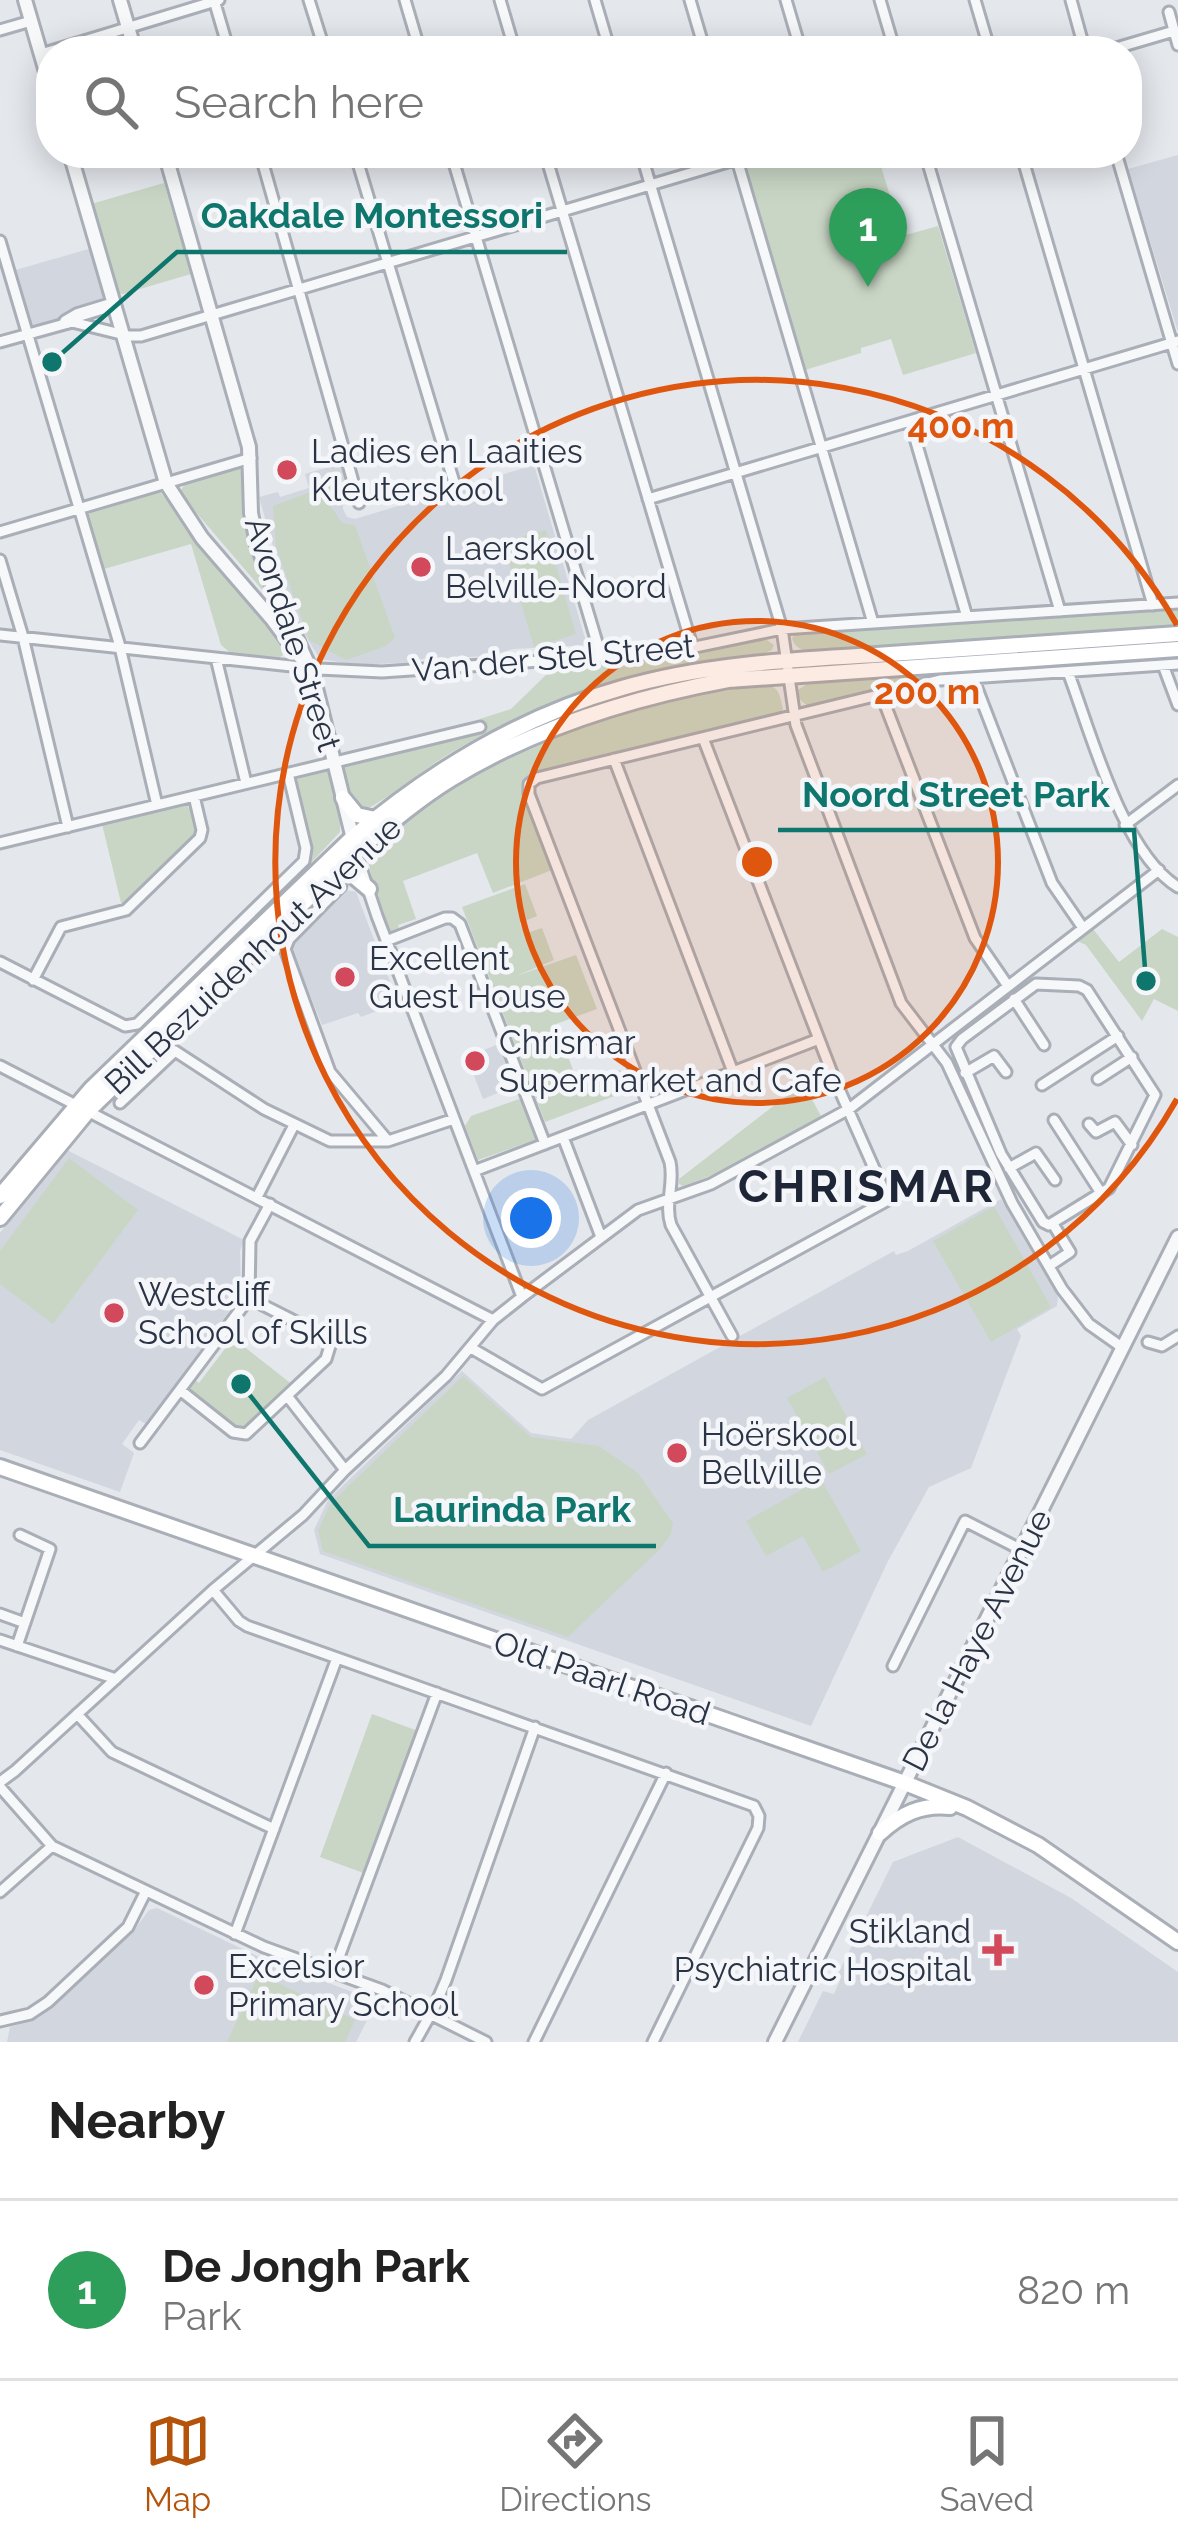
<!DOCTYPE html>
<meta charset="utf-8">
<style>
:root{--surface:#fff;--page:#f2f2f2;--text:#222;--muted:#767676;--line:#e0e0e0;--accent:#b45309}
body{margin:0;font-family:Raleway,sans-serif;background:var(--page);color:var(--text)}
.you{position:absolute;left:531px;top:1218px;width:42px;height:42px;margin:-30px;border:9px solid #fff;border-radius:50%;background:#1a73e8;box-shadow:0 0 0 18px #1a73e833}
.badge{display:grid;place-items:center;width:78px;height:78px;border-radius:50%;background:var(--accent);color:#fff;font-size:39px;font-weight:700}
.pin{position:absolute;translate:-50% -99px;filter:drop-shadow(0 3px 6px #0008)}
.pin::after{content:'';position:absolute;top:63px;width:42px;height:36px;background:inherit;clip-path:polygon(0 0,100% 0,50% 100%)}
.list{margin:0;padding:0;list-style:none}
h2{display:flex;justify-content:space-between;align-items:center;height:156px;margin:0;padding:0 48px;font-size:51px}
h2 small{font-size:39px;font-weight:400;color:var(--muted)}
.list li{display:grid;grid-template-columns:78px 1fr auto;gap:36px;align-items:center;box-sizing:border-box;height:180px;padding:0 48px;border-top:3px solid var(--line)}
.list b{display:block;font-size:45px;white-space:nowrap}
.list p{margin:0;font-size:39px;white-space:nowrap;color:var(--muted)}
.list em{font-size:39px;font-style:normal;color:var(--muted)}
.icon{flex:none;width:66px;height:66px;fill:none;stroke:currentColor;stroke-width:2;stroke-linecap:round;stroke-linejoin:round}
.map{position:relative;flex:none;width:1178px;height:2042px;overflow:hidden}
.search{position:absolute;background:var(--surface);box-shadow:0 6px 30px #0003;left:36px;right:36px;top:36px;height:132px;display:flex;align-items:center;gap:30px;box-sizing:border-box;padding:0 42px;border-radius:48px;color:var(--muted);font-size:45px}
.sheet{height:336px;background:var(--surface)}
nav{display:flex;justify-content:space-around;align-items:center;box-sizing:border-box;height:168px;border-top:3px solid var(--line);background:var(--surface);font-size:33px;color:var(--muted)}
nav a{display:grid;justify-items:center;gap:6px}
nav .on{color:var(--accent)}
.map>svg:first-child{display:block}
.built{fill:#d2d6de}
.green{fill:#c9d6c5}
.lines{fill:none;stroke-linecap:round;stroke-linejoin:round}
.minor-casing{stroke:#a9aeb7;stroke-width:15}
.tertiary-casing{stroke:#a9aeb7;stroke-width:18}
.secondary-casing{stroke:#a9aeb7;stroke-width:20}
.minor{stroke:#f7f8fa;stroke-width:9}
.tertiary{stroke:#f7f8fa;stroke-width:12}
.secondary{stroke:#fff;stroke-width:14}
.ring{fill:none;stroke:#df570f;stroke-width:6}
.poi-dot{fill:#d1495b;stroke:#f4f6f9;stroke-width:4.5}
.labels{text-anchor:middle;dominant-baseline:central;stroke-width:9;stroke-linejoin:round;paint-order:stroke}
.poi-label{font-size:33px;fill:#2b3445;stroke:#f4f6f9;text-anchor:start}
.street-label{font-size:33px;fill:#2b3445;stroke:#f4f6f9}
.district-label{font-size:45px;font-weight:bold;letter-spacing:3px;fill:#1d2536;stroke:#f4f6f9}
.centre{fill:#df570f;stroke:#f4f6f9;stroke-width:6}
.ring-label{font-size:36px;text-anchor:middle;font-weight:bold;fill:#df570f;stroke:#f4f6f9;stroke-width:9;stroke-linejoin:round;paint-order:stroke}
.leader{fill:none;stroke:#0f766e;stroke-width:4.5}
.callout-dot{fill:#0f766e;stroke:#f4f6f9;stroke-width:4.5}
.callout-label{font-size:36px;text-anchor:middle;font-weight:bold;fill:#0f766e;stroke:#f4f6f9;stroke-width:9;stroke-linejoin:round;paint-order:stroke}
</style>
<div class="map">
<svg width="1178" height="2042" viewBox="0 0 1178 2042">
<rect width="100%" height="100%" fill="#e4e7ec"/>
<path class="built" d="M1178,155V332L1128,169Z
M92,248L107,298L105,305L31,327L29,326L12,271Z
M343,463L350,488L343,498V509L347,517L355,519L534,465L587,645L513,649L490,656L421,659L417,662L357,665L320,659L293,616L259,497L278,492L280,497L309,488L305,474Z
M347,890L356,892L398,1003L361,1017L358,1013L322,1025L292,950L295,942Z
M501,1043L517,1085L483,1099L467,1057Z
M65,1149L244,1240L240,1251L241,1295L146,1424L139,1420L122,1444L134,1453L120,1492L0,1450V1233Z
M1001,1199L1058,1296L1057,1306L1017,1329L1021,1336L971,1468L929,1487L887,1563L811,1726L320,1554L314,1530L328,1500L462,1371L531,1433L571,1439L588,1420L894,1251L896,1255L908,1251Z
M958,1837L1071,1898L1178,1972V2042H798L823,1991L834,1994L840,1980L836,1978L893,1862Z
M157,1908L261,1958L377,2001L356,2042H7L10,2027L38,2018L133,1932L149,1910Z"/>
<path class="green" d="M780,153H877L902,236L938,226L976,353L903,375L891,339L861,348V353L805,370L744,166L746,163Z
M164,183L191,274L123,294L118,293L91,204Z
M248,466L250,516L277,607L182,496L181,490L185,484Z
M334,470L341,473L330,497L324,496L342,523L355,525L395,638L386,646L346,660L309,640L276,547L273,506L319,489L323,494Z
M160,492L268,620L285,645L284,654L280,657L232,654L221,645L191,544L104,569L88,514Z
M546,530L576,634L534,647L503,542Z
M1178,607V626L809,651C801,650 794,647 792,638L797,632Z
M764,638L774,645L772,650L763,654C653,665 549,696 452,752C423,769 397,793 367,809L362,810L353,804L343,769L344,765L483,732L485,727L480,719L511,709L551,670V667L679,656Z
M937,672V677L809,707C803,701 798,702 798,690L810,682Z
M765,685C780,686 780,697 783,709L780,714L528,776L523,790L552,870L493,893L477,853L403,881L416,919L398,925L400,931L393,933L387,929L372,889L374,887L367,856C378,836 403,822 422,808C528,734 638,700 765,685Z
M328,770L340,823V832L309,865L307,863L310,848L297,780L301,775Z
M185,804L191,810L196,831L194,834L122,907L102,824Z
M525,884L537,916L520,923L524,934L542,928L554,960L516,976L576,955L597,1009L556,1024L579,1086L620,1070L628,1091L545,1122L462,907Z
M1093,929L1119,962L1162,929L1178,937V1011L1154,999L1142,1021L1086,945L1077,941Z
M803,1083L821,1116L715,1174L683,1186L679,1184V1179Z
M519,1099L526,1104L538,1136L535,1140L478,1160L465,1126L471,1116Z
M69,1158L138,1210L53,1324L0,1284V1251Z
M994,1206L1051,1307L991,1342L933,1241Z
M233,1338L293,1385L250,1428L243,1431L236,1429L193,1395L189,1389L194,1379L199,1383Z
M463,1376L531,1437L599,1446L638,1473L673,1523L671,1534L660,1549L568,1637L323,1551L318,1530L331,1503Z
M825,1377L867,1454L829,1474L787,1398Z
M821,1479L861,1551L823,1572L803,1536L766,1556L746,1521Z
M372,1714L418,1731L366,1874L320,1857Z
M259,1974L355,2020L345,2042H227Z"/>
<g class="lines">
<defs>
<path id="minor" d="M214,0L229,51
M309,0L325,51
M405,0L420,51
M500,0L515,51
M595,0L610,51
M690,0L705,51
M786,0L801,51
M880,0L895,51
M975,0L990,51
M1071,0L1085,51
M1169,12L1178,45
M0,30L31,21
M1106,51L1174,31
M41,54L219,0
M260,153L359,503
M355,153L456,489
M451,153L601,656
M545,153L693,649
M641,153L782,629L796,725L901,1003L947,1063L1012,1203L1062,1289L1089,1324L1123,1348
M735,153L873,623
M925,153L1060,611
M1021,153L1153,605
M1116,153L1178,364
M0,241L119,643L157,805
M0,342L72,322L129,336H141L758,153
M910,421L967,617
M648,499L1178,341
M0,532L251,458
M0,560L23,637L68,827
M0,635L319,669L382,672L671,652L782,629L1178,603
M216,658L246,783
M1163,665L1178,705
M1068,672C1091,732 1122,853 1178,887
M973,678L1052,883L1083,928
M881,694L975,938L1008,986
M614,759L733,1072
M1125,825L1178,785
M0,843L480,727
M356,853L377,916L522,1297
M341,886L289,939L285,949L330,1072L388,1141
M386,941L445,918H452L460,924L545,1144
M0,962L125,1026L137,1024L304,861L306,848L288,773
M33,980L61,927L126,910L200,838L202,830L194,796
M1036,984L1079,986L1087,990L1155,1095L1109,1188L1049,1225L1043,1222L1001,1154L956,1047L962,1039Z
M1014,999L1044,1045
M0,1066L493,1320
M965,1073L994,1056L1006,1072
M1098,1079L1132,1057
M1042,1085L1118,1036
M120,1103L175,1051L264,1109L330,1141H388L454,1119
M1054,1120L1101,1193
M1089,1124L1096,1132L1115,1122L1132,1145
M563,1137L601,1237
M1009,1168L1036,1153L1055,1180
M474,1171L819,1039
M257,1197L294,1125
M1049,1266L1070,1252L1053,1224
M732,1336L671,1225C664,1203 675,1185 670,1162L529,794V784L537,778L940,680L1178,664
M1148,1342L1162,1346L1178,1336
M471,1348L542,1389L888,1200L832,1073L703,738
M180,1390L233,1432L246,1434L326,1359L330,1346L324,1336L249,1298
M288,1397L345,1470
M140,1443L249,1298L250,1241L270,1204
M213,1590L239,1621L247,1626L754,1806L759,1816L758,1828L653,2042
M0,1614L25,1623
M0,1640L116,1679
M17,1646L50,1549L20,1535
M893,1666L965,1521L1022,1550
M77,1714L112,1752L274,1829
M0,1782L15,1771L213,1590L303,1515L345,1470L446,1376L493,1320L522,1297L638,1210L711,1184L849,1109L1159,870
M0,1787L52,1846L264,1947L382,1990L486,2042
M0,1892L52,1846
M235,1934L337,1658
M333,1973L437,1693
M0,2021L30,2014L48,2002L128,1927L146,1891
M415,2042L434,2008L446,1980L535,1727
M534,2042L666,1773"/>
<path id="tertiary" d="M25,0L51,89
M120,0L135,51
M70,153L166,483L202,538L271,618L300,657
M165,153L249,447L251,513L257,544L273,588L312,672L354,843
M66,322L78,315L114,304
M775,2042L1178,1237"/>
<path id="secondary" d="M343,798L357,815L375,819
M334,873H350L369,889
M0,1196L91,1089L352,838C431,771 522,716 622,688C705,664 792,660 876,655C977,648 1077,641 1178,634
M0,1218L88,1111L356,852C387,826 417,800 451,779C536,727 631,698 728,680L1178,649
M0,1467L905,1783L967,1808L1038,1845L1178,1942
M880,1833C901,1814 921,1804 950,1807"/>
</defs>
<use href="#minor" class="minor-casing"/>
<use href="#tertiary" class="tertiary-casing"/>
<use href="#secondary" class="secondary-casing"/>
<use href="#minor" class="minor"/>
<use href="#tertiary" class="tertiary"/>
<use href="#secondary" class="secondary"/>
</g>
<circle cx="757" cy="862" r="241" fill="#df570f" fill-opacity=".12"/>
<g class="ring">
<circle cx="757" cy="862" r="241"/>
<path d="M1177 1099A482 482 0 1 1 1177 625"/>
</g>
<g class="poi-dot">
<circle cx="287" cy="470" r="12"/>
<circle cx="421" cy="567" r="12"/>
<circle cx="345" cy="977" r="12"/>
<circle cx="475" cy="1061" r="12"/>
<circle cx="114" cy="1313" r="12"/>
<circle cx="677" cy="1453" r="12"/>
<path d="M992 1932h12v12h12v12h-12v12h-12v-12h-12v-12h12z"/>
<circle cx="204" cy="1985" r="12"/>
</g>
<g class="labels">
<g class="poi-label">
<text x="311" y="451">Ladies en Laaities<tspan x="311" dy="38">Kleuterskool</tspan></text>
<text x="445" y="548">Laerskool<tspan x="445" dy="38">Belville-Noord</tspan></text>
<text x="369" y="958">Excellent<tspan x="369" dy="38">Guest House</tspan></text>
<text x="499" y="1042">Chrismar<tspan x="499" dy="38">Supermarket and Cafe</tspan></text>
<text x="138" y="1294">Westcliff<tspan x="138" dy="38">School of Skills</tspan></text>
<text x="701" y="1434">Hoërskool<tspan x="701" dy="38">Bellville</tspan></text>
<text x="971" y="1931" text-anchor="end">Stikland<tspan x="971" dy="38">Psychiatric Hospital</tspan></text>
<text x="228" y="1966">Excelsior<tspan x="228" dy="38">Primary School</tspan></text>
</g>
<g class="street-label">
<text transform="translate(293 634) rotate(72)">Avondale Street</text>
<text transform="translate(553 658) rotate(-5)">Van der Stel Street</text>
<text transform="translate(253 955) rotate(-43)">Bill Bezuidenhout Avenue</text>
<text transform="translate(977 1640) rotate(-63)">De la Haye Avenue</text>
<text transform="translate(602 1678) rotate(19)">Old Paarl Road</text>
</g>
<g class="district-label">
<text x="867" y="1186">CHRISMAR</text>
</g>
</g>
<circle cx="757" cy="862" r="18" class="centre"/>
<g class="ring-label">
<text x="961" y="438">400 m</text>
<text x="927" y="704">200 m</text>
</g>
<path class="leader" d="M52 362L177 252H567M1146 981L1134 830H778M241 1384L369 1546H656"/>
<g class="callout-dot">
<circle cx="52" cy="362" r="12"/>
<circle cx="1146" cy="981" r="12"/>
<circle cx="241" cy="1384" r="12"/>
</g>
<g class="callout-label">
<text x="372" y="228">Oakdale Montessori</text>
<text x="956" y="807">Noord Street Park</text>
<text x="512" y="1522">Laurinda Park</text>
</g>
</svg>
<div class="you"></div>
<div class="pin badge" style="left:868px;top:287px;background:#2e9e5b">1</div>
<div class="search"><svg class="icon" aria-label="search" viewBox="0 0 24 24"><circle cx="10" cy="10" r="6"/><path d="M15 15l6 6"/></svg>Search here</div>
</div>
<section class="sheet">
<h2>Nearby<small></small></h2>
<ul class="list">
<li><span class="badge" style="background:#2e9e5b">1</span><div><b>De Jongh Park</b><p>Park</p></div><em>820 m</em></li>
</ul>
</section>
<nav>
<a class="on"><svg class="icon" aria-label="map" viewBox="0 0 24 24"><path d="M3 6l6-2 6 2 6-2v14l-6 2-6-2-6 2zM9 4v14M15 6v14"/></svg>Map</a>
<a><svg class="icon" aria-label="directions" viewBox="0 0 24 24"><path d="M12 3l9 9-9 9-9-9zM9 14v-3h6M13 9l2 2-2 2"/></svg>Directions</a>
<a><svg class="icon" aria-label="saved" viewBox="0 0 24 24"><path d="M7 4h10v16l-5-4-5 4z"/></svg>Saved</a>
</nav>
